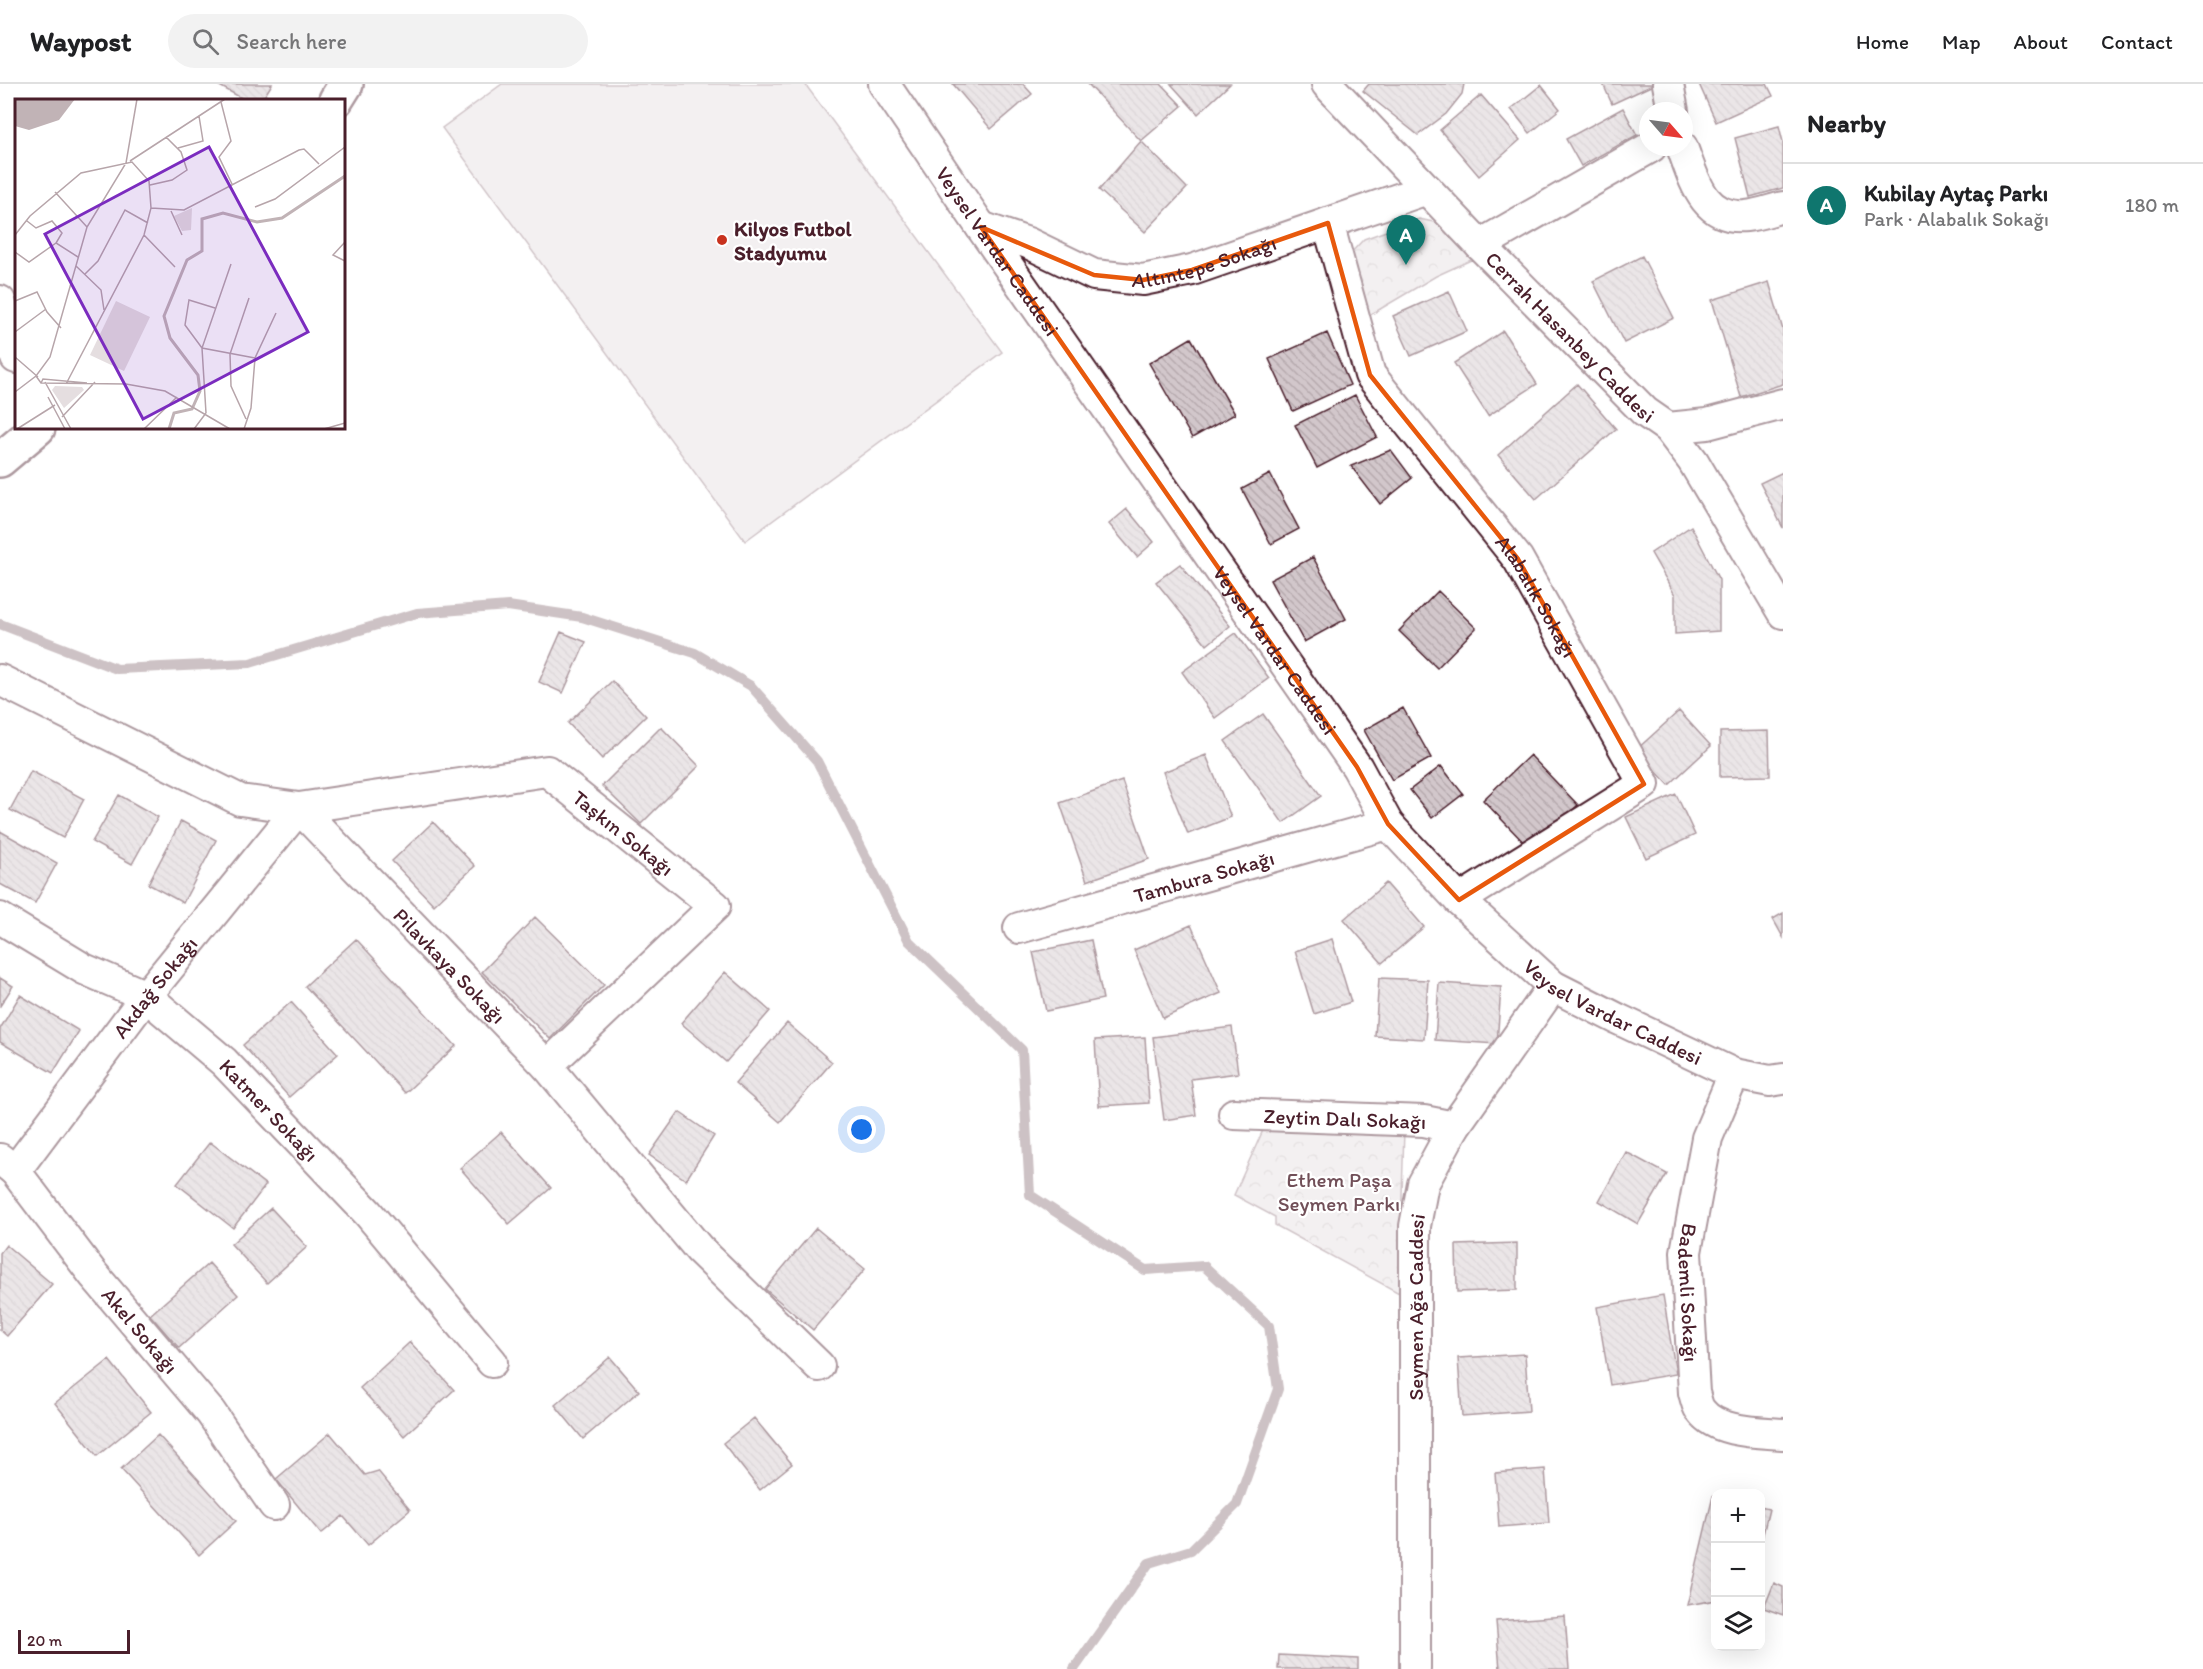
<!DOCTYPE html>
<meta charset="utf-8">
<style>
:root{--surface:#fff;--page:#f2f2f2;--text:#202124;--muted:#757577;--line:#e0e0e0;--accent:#0f766e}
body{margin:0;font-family:Itim,sans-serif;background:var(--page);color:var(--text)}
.controls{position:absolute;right:18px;bottom:18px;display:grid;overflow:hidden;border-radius:12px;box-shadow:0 6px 24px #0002}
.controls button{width:54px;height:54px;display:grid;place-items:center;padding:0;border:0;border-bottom:2px solid var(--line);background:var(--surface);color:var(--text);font:30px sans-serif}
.compass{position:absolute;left:1639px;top:18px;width:54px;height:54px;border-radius:50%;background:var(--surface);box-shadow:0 6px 24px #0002;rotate:118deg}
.scale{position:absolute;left:18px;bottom:15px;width:112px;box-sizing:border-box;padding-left:6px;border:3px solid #4a1f2b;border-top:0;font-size:16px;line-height:21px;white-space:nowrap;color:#4a1f2b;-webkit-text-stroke:4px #fff;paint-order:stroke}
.you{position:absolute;left:862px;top:1046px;width:21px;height:21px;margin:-15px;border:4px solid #fff;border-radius:50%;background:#1a73e8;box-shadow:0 0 0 9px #1a73e833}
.badge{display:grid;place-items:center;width:39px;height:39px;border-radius:50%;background:var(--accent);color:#fff;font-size:20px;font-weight:700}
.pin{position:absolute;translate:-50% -50px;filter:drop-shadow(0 2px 3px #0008)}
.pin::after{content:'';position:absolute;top:32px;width:21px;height:18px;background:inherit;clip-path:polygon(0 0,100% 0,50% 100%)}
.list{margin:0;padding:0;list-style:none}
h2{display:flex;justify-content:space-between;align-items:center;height:78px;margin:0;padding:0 24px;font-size:26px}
h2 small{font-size:20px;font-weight:400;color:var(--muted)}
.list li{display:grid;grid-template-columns:39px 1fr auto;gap:18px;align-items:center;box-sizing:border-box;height:84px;padding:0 24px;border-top:2px solid var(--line)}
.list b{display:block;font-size:22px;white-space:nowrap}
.list p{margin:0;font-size:20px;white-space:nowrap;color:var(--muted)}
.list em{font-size:20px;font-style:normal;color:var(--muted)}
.icon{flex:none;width:33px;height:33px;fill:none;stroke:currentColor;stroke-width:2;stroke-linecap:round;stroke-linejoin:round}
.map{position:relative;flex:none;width:1783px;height:1585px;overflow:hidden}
header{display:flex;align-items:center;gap:36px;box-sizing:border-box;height:84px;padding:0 30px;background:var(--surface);border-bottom:2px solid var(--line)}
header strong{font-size:28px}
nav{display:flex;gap:33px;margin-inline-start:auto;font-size:21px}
.search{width:420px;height:54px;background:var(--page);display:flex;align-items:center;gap:15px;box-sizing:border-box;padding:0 21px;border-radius:33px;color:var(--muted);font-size:22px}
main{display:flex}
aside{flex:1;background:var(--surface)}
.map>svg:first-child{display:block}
.forest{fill:url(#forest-crowns);stroke:#987e86;stroke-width:1.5}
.garden{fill:#e5dee0;stroke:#987e86;stroke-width:1.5}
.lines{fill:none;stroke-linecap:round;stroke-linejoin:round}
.stream{stroke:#91787e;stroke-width:10}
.building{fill:url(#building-back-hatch);stroke:#4a1f2b;stroke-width:1.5}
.street-casing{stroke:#4a1f2b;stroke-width:34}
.secondary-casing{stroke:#4a1f2b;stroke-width:38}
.street{stroke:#fff;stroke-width:30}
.secondary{stroke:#fff;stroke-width:33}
.marked{fill:none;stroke:#e8590c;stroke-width:4.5;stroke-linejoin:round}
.poi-dot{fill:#c8321e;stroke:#fff;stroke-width:2}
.labels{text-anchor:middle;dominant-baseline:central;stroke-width:4.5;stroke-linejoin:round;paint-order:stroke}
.poi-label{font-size:21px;font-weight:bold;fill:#4a1f2b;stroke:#fff;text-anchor:start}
.street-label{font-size:21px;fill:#4a1f2b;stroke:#fff}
.park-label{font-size:21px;fill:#714f58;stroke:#fff}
.inset-river{fill:none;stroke:#c1b3b6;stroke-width:3}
.inset-road{fill:none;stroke:#b7a5aa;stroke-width:1.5}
.view{fill:#7b2cbf;fill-opacity:0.15;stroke:#7b2cbf;stroke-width:3}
.inset-edge{fill:none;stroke:#4a1f2b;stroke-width:3}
</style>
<header>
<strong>Waypost</strong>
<div class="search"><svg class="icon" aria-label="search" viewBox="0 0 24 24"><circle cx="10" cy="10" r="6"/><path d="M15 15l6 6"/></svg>Search here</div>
<nav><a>Home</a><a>Map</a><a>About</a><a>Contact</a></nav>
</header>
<main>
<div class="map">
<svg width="1783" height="1585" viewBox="0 0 1783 1585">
<defs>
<pattern id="forest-crowns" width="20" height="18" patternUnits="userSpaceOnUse" patternTransform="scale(1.5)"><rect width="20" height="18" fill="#e5dee0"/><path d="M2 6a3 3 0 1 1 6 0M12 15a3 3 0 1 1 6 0" fill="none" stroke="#c6bec0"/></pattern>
<pattern id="building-back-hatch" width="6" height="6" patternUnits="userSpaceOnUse" patternTransform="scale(1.5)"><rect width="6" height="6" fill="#d2c7cb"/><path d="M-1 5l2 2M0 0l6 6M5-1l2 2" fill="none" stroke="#b6aaae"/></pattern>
</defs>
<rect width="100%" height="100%" fill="#fff"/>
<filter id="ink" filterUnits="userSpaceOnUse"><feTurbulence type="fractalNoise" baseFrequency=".0167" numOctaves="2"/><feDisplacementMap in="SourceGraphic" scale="12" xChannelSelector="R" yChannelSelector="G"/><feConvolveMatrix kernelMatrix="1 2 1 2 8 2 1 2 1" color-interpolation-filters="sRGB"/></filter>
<g filter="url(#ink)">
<path class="forest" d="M1419,135L1448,141L1482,171L1436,192L1365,234L1349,171L1364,155Z
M1264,1044L1404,1046L1399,1209L1275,1141V1133L1234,1111Z"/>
<path class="garden" d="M502,0H805L1002,268L745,457L442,44Z"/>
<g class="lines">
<path class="stream" d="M0,540L117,585L250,579L417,529L508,522L582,533L695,569L751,602L817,677L909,857L1022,966L1030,1111L1145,1186L1204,1182L1269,1242L1278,1305L1237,1420L1191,1466L1149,1479L1074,1585"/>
</g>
<path class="building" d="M216,0H272L262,16H245Z
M953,0H1023L1032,10L991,45Z
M1088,0H1161L1182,22L1141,57Z
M1171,0H1230L1198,30Z
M1369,0H1464L1462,10L1446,30L1418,51L1363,7Z
M1603,0H1655L1612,20Z
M1699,0H1767L1773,12L1716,38Z
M1541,1L1560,25L1530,49L1511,25Z
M1481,11L1520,56L1479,92L1440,46Z
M1623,24L1637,51L1581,82L1566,55Z
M1779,42L1783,58V104L1750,113L1735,54Z
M1141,57L1187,104L1145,148L1099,106Z
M1642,172L1674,234L1624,259L1593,197Z
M1769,198L1783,246V300L1741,313L1712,216Z
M1449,207L1467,247L1411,272L1393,232Z
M1503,247L1537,300L1488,332L1454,279Z
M1327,249L1350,301L1293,327L1269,275Z
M1191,254L1235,330L1192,354L1149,279Z
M1577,300L1616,345L1536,415L1498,371Z
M1355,311L1377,353L1317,384L1295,341Z
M1391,366L1412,394L1380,420L1351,382Z
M1783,388V444L1760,399Z
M1270,390L1299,445L1271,460L1242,405Z
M1127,425L1154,458L1137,473L1109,440Z
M1691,442L1719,496V547L1675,550V511L1651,469Z
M1313,473L1346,535L1304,558L1270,496Z
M1180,480L1230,542L1207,561L1156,498Z
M1438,507L1476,544L1437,584L1399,547Z
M561,548L586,558L563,609L539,598Z
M1236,549L1269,594L1215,634L1182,588Z
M612,597L646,632L602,675L568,639Z
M1403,624L1431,674L1392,696L1364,646Z
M1679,627L1711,662L1669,701L1636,666Z
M1263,630L1321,712L1283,739L1225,657Z
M661,643L699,682L641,740L602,702Z
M1769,647L1770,692L1720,693V648Z
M1206,671L1231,733L1188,750L1163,688Z
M1530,671L1578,721L1531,766L1483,716Z
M1441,682L1463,710L1432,734L1410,706Z
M31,687L84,715L63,754L10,726Z
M1122,697L1149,775L1087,797L1060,719Z
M1676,710L1695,751L1646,774L1626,733Z
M119,711L158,733L132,780L92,758Z
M181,737L216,756L183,819L148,800Z
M433,738L475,782L434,821L392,777Z
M0,747L57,779L35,819L0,800Z
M1386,799L1424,843L1382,879L1344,835Z
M1783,829V853L1773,835Z
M535,833L604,901L550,955L482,888Z
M1191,841L1221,909L1163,934L1134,866Z
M356,855L456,962L405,1009L305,902Z
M1332,855L1351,918L1314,930L1295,867Z
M1091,856L1103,915L1046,927L1033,868Z
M725,888L770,927L726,978L681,939Z
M0,894L13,902L0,922Z
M1379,894L1428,896L1424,955L1375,952Z
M1439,899L1501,903L1497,960L1435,956Z
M20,911L79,947L53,989L0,958V945Z
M291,918L338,970L289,1013L243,961Z
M787,939L832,978L780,1038L735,999Z
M1232,943L1238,989L1191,995L1196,1031L1164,1036L1153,953Z
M1145,953L1149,1019L1099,1022L1095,956Z
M679,1028L714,1052L686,1096L649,1071Z
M501,1048L551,1104L509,1140L460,1084Z
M210,1058L266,1101L233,1144L177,1100Z
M1626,1068L1667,1090L1638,1140L1599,1117Z
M271,1124L307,1163L267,1199L231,1160Z
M816,1144L865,1185L813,1246L765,1205Z
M1517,1159V1206L1457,1208L1456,1161Z
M6,1161L52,1200L7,1252L0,1246V1169Z
M209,1179L238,1211L179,1264L150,1231Z
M1663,1211L1676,1290L1610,1301L1597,1223Z
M410,1258L454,1306L404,1352L360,1304Z
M1525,1270L1529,1327L1462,1332L1458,1274Z
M610,1273L639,1307L583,1355L555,1321Z
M109,1276L151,1328L97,1372L55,1319Z
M754,1334L792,1380L760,1406L723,1359Z
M330,1349L365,1391L378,1387L410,1426L368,1461L343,1432L321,1450L276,1395Z
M158,1351L236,1437L199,1471L121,1385Z
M1545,1385L1549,1439L1499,1443L1495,1389Z
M1713,1412L1716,1413V1516L1687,1521Z
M1760,1423L1769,1425L1760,1463Z
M1774,1499L1783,1503V1531L1764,1524Z
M1565,1532L1569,1585H1500L1496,1537Z
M1279,1571L1358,1575V1585H1278Z"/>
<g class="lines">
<defs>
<g id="street">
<path id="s1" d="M884,0L981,143L1357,683L1388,740L1459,816L1553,902L1618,935L1734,990L1770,997L1783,995"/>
<path id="s2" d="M1327,0L1480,161L1645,328L1668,344L1693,377L1783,529"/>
<path d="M1668,0L1673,27"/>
<path d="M1682,63C1694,95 1703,136 1746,132C1758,131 1771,126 1783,123"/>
<path id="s3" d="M1328,139L1370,291L1518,475L1644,700L1459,816"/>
<path id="s4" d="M981,143L1028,159L1094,191L1143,196L1192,186L1427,105"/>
<path d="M1480,161L1651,63"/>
<path d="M0,217L16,274"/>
<path d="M1668,344L1707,340L1783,320"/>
<path id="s5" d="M0,596L240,716L299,724L547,982L699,1165L819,1282"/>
<path id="s6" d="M0,834L84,885L146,912L224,978L368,1129L492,1278"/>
<path id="s7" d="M1019,844L1388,740"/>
<path id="s8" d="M1734,990L1707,1054L1686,1168L1694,1309C1696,1314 1697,1323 1701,1327C1717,1349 1759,1348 1783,1350"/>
<path id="s9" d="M1234,1030L1424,1037L1454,1043"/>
<path id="s10" d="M0,1075L15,1087L93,1190L211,1329L274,1421"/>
<path id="s11" d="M15,1087L146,912L299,724L547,687L715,822L547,982"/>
<path id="s12" d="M1415,1585V1142L1423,1100L1454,1043L1553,902"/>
</g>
<path id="secondary" d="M336,16L346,0
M0,376L38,344"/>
</defs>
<use href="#street" class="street-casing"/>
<use href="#secondary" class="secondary-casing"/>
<use href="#street" class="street"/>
<use href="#secondary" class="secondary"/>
</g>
</g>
<path d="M0 0H1783V1585H0ZM1328,139L1370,291L1518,475L1644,700L1459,816L1388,740L1357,683L981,143L1094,191L1143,196L1192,186Z" fill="#fff" fill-opacity=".55" fill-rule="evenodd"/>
<path class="marked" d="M1328,139L1370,291L1518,475L1644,700L1459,816L1388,740L1357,683L981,143L1094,191L1143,196L1192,186Z"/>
<circle class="poi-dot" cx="722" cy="156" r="6"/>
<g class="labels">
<g class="poi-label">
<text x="734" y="144">Kilyos Futbol<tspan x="734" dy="24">Stadyumu</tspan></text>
</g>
<g class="street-label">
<text stroke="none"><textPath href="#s1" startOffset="202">Veysel Vardar Caddesi</textPath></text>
<text stroke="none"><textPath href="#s4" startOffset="236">Altıntepe Sokağı</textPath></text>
<text stroke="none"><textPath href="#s2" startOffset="351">Cerrah Hasanbey Caddesi</textPath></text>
<text stroke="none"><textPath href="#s3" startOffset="435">Alabalık Sokağı</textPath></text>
<text stroke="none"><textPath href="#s1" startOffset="688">Veysel Vardar Caddesi</textPath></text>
<text stroke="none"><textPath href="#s11" startOffset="810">Taşkın Sokağı</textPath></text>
<text stroke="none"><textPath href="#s7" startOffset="192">Tambura Sokağı</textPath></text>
<text stroke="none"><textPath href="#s5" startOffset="546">Pilavkaya Sokağı</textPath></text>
<text stroke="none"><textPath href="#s11" startOffset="231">Akdağ Sokağı</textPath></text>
<text stroke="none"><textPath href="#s1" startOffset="1192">Veysel Vardar Caddesi</textPath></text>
<text stroke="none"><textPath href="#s6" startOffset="334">Katmer Sokağı</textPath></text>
<text stroke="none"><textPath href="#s9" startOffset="111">Zeytin Dalı Sokağı</textPath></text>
<text stroke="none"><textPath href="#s8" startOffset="226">Bademli Sokağı</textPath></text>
<text stroke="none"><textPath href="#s12" startOffset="362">Seymen Ağa Caddesi</textPath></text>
<text stroke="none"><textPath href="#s10" startOffset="222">Akel Sokağı</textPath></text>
</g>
<g class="park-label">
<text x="1339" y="1095">Ethem Paşa<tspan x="1339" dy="24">Seymen Parkı</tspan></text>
</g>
</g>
<g transform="translate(15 15)">
<rect width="330" height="330" fill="#fff"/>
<path d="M177,109L176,131L167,132L159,117ZM40,287L67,288L69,291L49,309L37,291Z" fill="#e5dee0"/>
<path d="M101,202L135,218L109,272L75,256Z" fill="#e5dee0"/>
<path d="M0,0H60L44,21L14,31L0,27Z" fill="#c1b3b6"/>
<path class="inset-river" d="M154,330L159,314L177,310L185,292L183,276L155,239L149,217L172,161L187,152V120L208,114L242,123L267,119L330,77"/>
<path class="inset-road" d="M206,3L216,42L204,58L217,85M163,49L188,42L184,17M115,62L210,0M135,86L157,81L172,71L166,53L151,38M40,93L72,128M240,108L260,100L330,48M136,109L169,111L284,51L289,50L304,65M156,112L167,136M12,122L21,129L37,122L47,134L41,144L63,158M0,136L15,117L66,74L117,63L134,82L136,109L129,136L51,285M129,136L160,168M330,143L318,156L330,162M0,153L14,163L41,144M61,167L86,191L89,211M70,175L83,162L110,111L133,124M0,202L22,193L32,213L46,229M200,209L174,201L170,226L187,249L240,259M0,233L31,210M0,258L23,278M21,277L26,284L111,285L150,292L215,330M30,283L56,330M26,284L28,280L72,284M0,293L21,277L35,258L72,128L111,64L122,0M33,298L50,330M191,314L187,249L216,165M47,318L80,283M231,320L216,287L215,255L234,199M2,330L40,306M129,330L162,298M179,330L191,314M229,330L236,309L240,259L261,214M309,330L330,324"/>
<path class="view" d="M194,48L293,233L128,320L30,135Z"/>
<rect width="330" height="330" class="inset-edge"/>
</g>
</svg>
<div class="controls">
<button>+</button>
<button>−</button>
<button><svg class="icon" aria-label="layers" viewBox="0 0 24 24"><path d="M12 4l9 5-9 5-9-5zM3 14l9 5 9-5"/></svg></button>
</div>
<svg class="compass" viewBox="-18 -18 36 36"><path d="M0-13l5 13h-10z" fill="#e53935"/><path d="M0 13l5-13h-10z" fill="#757577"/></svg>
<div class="scale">20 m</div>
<div class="you"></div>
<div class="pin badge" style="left:1406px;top:181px">A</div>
</div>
<aside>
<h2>Nearby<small></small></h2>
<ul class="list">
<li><span class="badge">A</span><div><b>Kubilay Aytaç Parkı</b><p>Park · Alabalık Sokağı</p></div><em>180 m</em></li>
</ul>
</aside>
</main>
